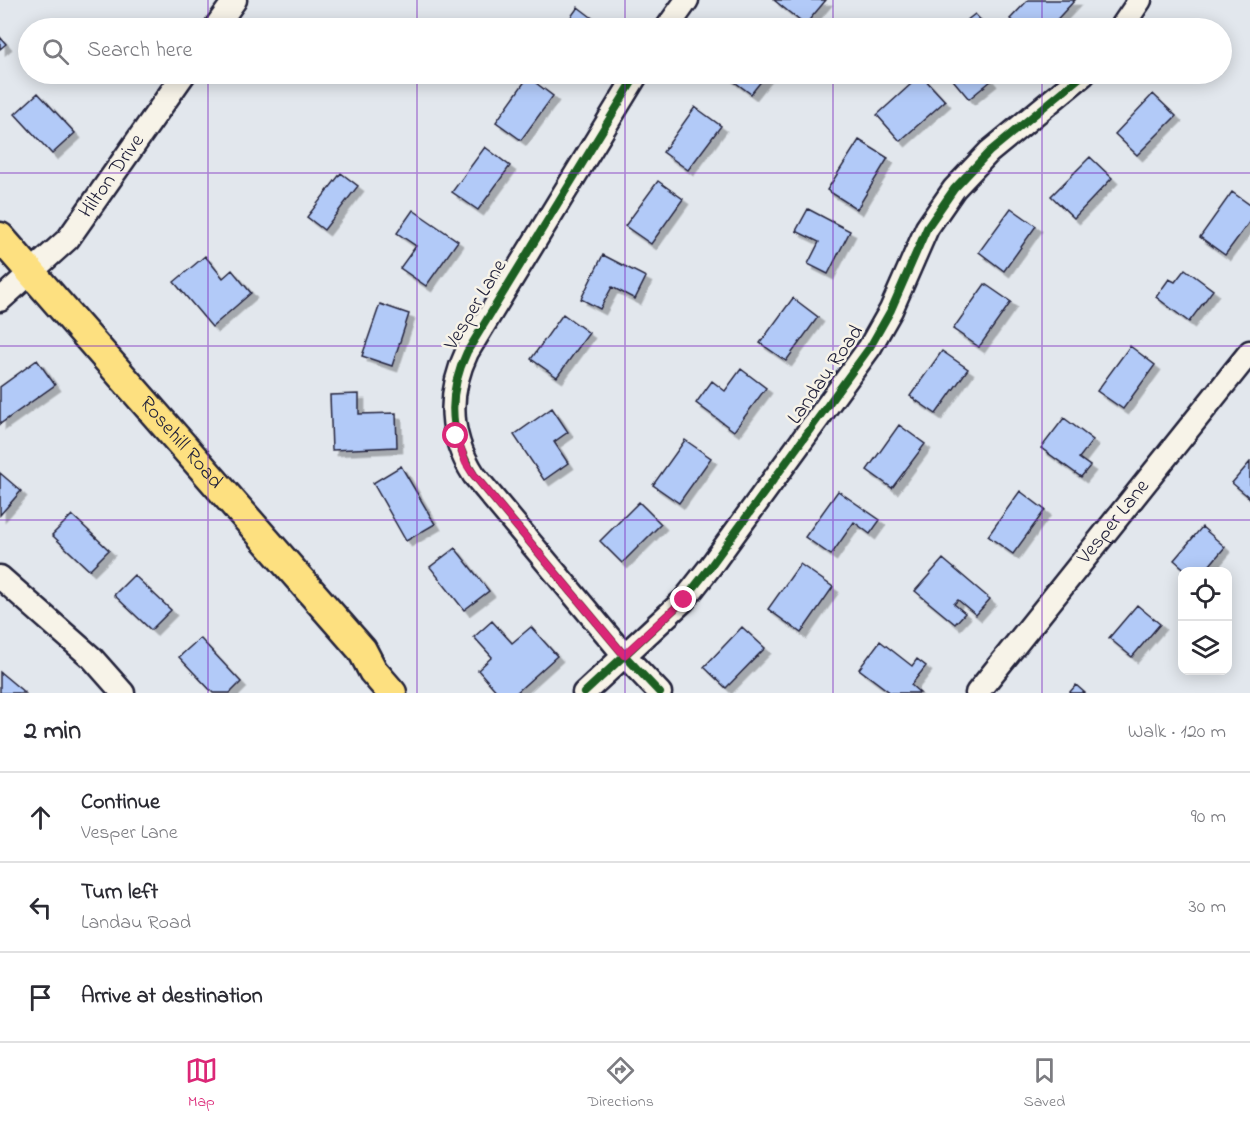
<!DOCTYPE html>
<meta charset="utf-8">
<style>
:root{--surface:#fff;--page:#f7f7f7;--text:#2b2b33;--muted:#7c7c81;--line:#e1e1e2;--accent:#db2777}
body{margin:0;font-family:"Indie Flower",sans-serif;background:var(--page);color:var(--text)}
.controls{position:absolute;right:18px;bottom:18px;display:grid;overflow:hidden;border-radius:12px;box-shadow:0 3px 15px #0003}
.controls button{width:54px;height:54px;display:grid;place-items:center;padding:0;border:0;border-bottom:2px solid var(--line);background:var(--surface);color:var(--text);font:30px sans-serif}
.stop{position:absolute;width:18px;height:18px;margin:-14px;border:4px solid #db2777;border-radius:50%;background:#fff}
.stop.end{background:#db2777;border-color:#fff;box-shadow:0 2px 6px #0008}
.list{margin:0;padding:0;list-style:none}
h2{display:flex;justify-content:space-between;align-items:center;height:78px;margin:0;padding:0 24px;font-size:26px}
h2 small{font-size:20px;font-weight:400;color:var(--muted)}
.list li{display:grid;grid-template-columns:39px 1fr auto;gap:18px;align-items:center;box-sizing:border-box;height:90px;padding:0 24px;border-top:2px solid var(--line)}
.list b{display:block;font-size:22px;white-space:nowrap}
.list p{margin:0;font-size:20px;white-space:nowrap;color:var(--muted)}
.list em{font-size:20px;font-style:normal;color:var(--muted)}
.icon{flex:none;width:33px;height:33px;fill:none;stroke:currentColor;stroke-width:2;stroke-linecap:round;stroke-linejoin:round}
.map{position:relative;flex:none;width:1250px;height:693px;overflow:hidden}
.search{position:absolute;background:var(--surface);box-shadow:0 3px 15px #0003;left:18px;right:18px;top:18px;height:66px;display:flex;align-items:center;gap:15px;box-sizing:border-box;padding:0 21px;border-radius:33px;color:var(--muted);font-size:22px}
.sheet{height:348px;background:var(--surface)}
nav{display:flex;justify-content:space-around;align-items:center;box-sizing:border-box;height:84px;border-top:2px solid var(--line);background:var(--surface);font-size:16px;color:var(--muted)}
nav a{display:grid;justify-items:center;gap:3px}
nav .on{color:var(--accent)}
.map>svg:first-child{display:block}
.building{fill:#b2caf8;stroke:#22223b;stroke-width:1.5;filter:url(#shadow)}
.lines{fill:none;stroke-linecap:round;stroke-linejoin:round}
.minor-casing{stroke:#22223b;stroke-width:27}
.major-casing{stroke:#22223b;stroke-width:33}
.minor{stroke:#f7f3e8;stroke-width:22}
.major{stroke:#fde080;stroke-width:28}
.cycleway-casing{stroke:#f7f3e8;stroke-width:11}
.cycleway{stroke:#1b5e20;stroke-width:8}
.route{stroke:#db2777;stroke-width:8}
.grid{fill:none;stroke:#7b2cbf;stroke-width:1.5;stroke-opacity:0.55}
.labels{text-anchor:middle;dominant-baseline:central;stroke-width:5;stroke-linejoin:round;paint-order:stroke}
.street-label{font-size:21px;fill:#22223b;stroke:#f7f3e8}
</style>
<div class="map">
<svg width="1250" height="693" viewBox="0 0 1250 693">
<defs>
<filter id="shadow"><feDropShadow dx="5.5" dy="5.5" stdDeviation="0" flood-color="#0004"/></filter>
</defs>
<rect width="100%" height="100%" fill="#e2e7ed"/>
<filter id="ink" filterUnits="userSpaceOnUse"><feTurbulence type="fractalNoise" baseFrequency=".0167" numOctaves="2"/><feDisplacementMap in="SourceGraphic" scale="12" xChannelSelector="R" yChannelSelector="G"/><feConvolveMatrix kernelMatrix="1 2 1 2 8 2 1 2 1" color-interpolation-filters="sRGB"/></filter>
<g filter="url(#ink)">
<path class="building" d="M774,0H826L805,25Z
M1028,0H1075L1049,28H1021L1010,19Z
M578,7L603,26L601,28H563Z
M975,14L988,28H957Z
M0,37L6,44L0,49Z
M724,74H767L751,94Z
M948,74H985L991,81L969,99Z
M921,75L945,101L900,141L877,115Z
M528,77L553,96L521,140L496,122Z
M38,93L75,133L52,154L15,114Z
M1153,94L1176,116L1137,155L1115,134Z
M695,107L721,126L688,170L663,152Z
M859,140L888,158L857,209L827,190Z
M485,147L510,166L478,210L452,192Z
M1090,157L1112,178L1074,218L1051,196Z
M341,173L358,186L324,230L307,217Z
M658,181L683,199L651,244L625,226Z
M1232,192L1250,205V221L1225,255L1200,237Z
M1011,208L1036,226L1004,271L979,252Z
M808,209L850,231L828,274L808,264L819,242L796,231Z
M413,210L458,241L426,286L400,268L416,246L397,233Z
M603,255L646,277L635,299L612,287L600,309L581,299Z
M205,256L223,278L232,270L251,293L212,327L174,282Z
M1185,269L1213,290L1189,322L1156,297L1169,279L1175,282Z
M985,284L1011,302L979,347L953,329Z
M793,298L818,317L786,361L760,343Z
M380,304L409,314L392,366L362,356Z
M563,314L589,333L557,377L531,359Z
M1130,346L1155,365L1123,409L1097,391Z
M942,351L968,369L936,414L910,396Z
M37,360L55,385L0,424V387Z
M741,369L766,388L734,431L696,403L712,381L725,391Z
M359,394V414L396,413L397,447L332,450L330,395Z
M552,408L568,432L554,442L568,463L544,480L514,435Z
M1064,418L1093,440L1079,458L1090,466L1081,477L1041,448Z
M899,425L925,444L892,488L867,470Z
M685,440L711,458L679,503L653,485Z
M1250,462V498L1232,483Z
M401,466L435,524L406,541L373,483Z
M0,473L21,491L0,515Z
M838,491L880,520L870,534L854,522L831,555L805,537Z
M1020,491L1045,510L1013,554L988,536Z
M639,502L661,524L622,563L600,541Z
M72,515L109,550L89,570L52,535Z
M1202,527L1225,547L1204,572H1188L1174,560Z
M455,548L489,591L464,610L430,567Z
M943,559L990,599L976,615L958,600L954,604L965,613L955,624L915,591Z
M800,564L833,587L801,633L768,609Z
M134,575L171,610L151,630L114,595Z
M1137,605L1160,624L1132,657L1109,638Z
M492,621L512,643L531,627L557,656L516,693H498L478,670L492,657L474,637Z
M742,627L765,648L726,688L704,667Z
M200,638L241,682L230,693H213L179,657Z
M880,641L912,666L917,659L926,666L911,685L920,693H891L859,669Z
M0,672L25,693H0Z
M1076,685L1085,693H1069Z"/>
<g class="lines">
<defs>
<g id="minor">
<path d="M215,28L235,0"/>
<path d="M667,28L687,0"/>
<path d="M1121,28L1140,0"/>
<path d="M637,74L467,352C447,394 449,436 474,475L624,655L660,693"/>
<path id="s1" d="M0,300L68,239L184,74"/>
<path d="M0,577L92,658L123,693"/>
<path d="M584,693L684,600L710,567L870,347L891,310L927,228L954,189L989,152L1084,74"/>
<path id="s2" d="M977,693L1250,352"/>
</g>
<g id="major">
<path id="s3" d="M0,237L362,650L373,671L392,693"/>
</g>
</defs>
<use href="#minor" class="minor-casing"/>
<use href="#major" class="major-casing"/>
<use href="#minor" class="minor"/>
<use href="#major" class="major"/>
<defs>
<path id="cycleway" d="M637,74L467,352C447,394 449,436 474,475L624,655L660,693
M584,693L684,600L710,567L870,347L891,310L927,228L954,189L989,152L1084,74"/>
</defs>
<use href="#cycleway" class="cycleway-casing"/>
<use href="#cycleway" class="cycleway"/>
</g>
</g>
<g class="lines" filter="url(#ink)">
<path class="route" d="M456,436L466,463L474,475L624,655L684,600"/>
</g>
<path class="grid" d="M208,0V28M417,0V28M625,0V28M833,0V28M1042,0V28M208,74V693M417,74V693M625,74V693M833,74V693M1042,74V693M0,173H1250M0,346H1250M0,520H1250"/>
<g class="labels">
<g class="street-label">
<text stroke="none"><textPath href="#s1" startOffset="168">Hilton Drive</textPath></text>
<text transform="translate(476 305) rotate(-59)">Vesper Lane</text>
<text transform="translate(826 375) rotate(-55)">Landau Road</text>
<text stroke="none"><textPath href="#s3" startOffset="274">Rosehill Road</textPath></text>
<text stroke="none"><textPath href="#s2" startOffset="219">Vesper Lane</textPath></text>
</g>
</g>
</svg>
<div class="controls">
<button><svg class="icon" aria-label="locate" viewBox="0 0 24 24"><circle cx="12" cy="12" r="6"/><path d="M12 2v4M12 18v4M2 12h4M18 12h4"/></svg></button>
<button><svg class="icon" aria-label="layers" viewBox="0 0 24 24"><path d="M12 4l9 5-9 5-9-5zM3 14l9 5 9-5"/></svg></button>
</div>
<div class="stop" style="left:456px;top:436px"></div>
<div class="stop end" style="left:684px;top:600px"></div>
<div class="search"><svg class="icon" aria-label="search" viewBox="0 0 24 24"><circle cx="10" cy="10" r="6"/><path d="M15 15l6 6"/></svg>Search here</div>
</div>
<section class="sheet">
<h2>2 min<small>Walk · 120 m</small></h2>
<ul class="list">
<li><svg class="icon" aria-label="ahead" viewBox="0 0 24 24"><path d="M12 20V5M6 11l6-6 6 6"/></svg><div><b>Continue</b><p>Vesper Lane</p></div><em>90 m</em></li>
<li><svg class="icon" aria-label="left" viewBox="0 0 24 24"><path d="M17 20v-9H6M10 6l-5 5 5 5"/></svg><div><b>Turn left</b><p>Landau Road</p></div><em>30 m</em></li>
<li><svg class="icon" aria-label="arrive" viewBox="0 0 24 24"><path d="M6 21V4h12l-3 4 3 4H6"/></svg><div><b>Arrive at destination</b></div></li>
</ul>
</section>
<nav>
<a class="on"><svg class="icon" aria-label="map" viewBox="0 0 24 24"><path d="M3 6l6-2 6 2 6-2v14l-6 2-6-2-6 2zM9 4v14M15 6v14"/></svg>Map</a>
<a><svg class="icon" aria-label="directions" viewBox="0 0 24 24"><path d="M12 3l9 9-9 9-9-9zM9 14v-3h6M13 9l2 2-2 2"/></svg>Directions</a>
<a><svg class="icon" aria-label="saved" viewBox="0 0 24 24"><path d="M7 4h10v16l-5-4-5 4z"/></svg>Saved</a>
</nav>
